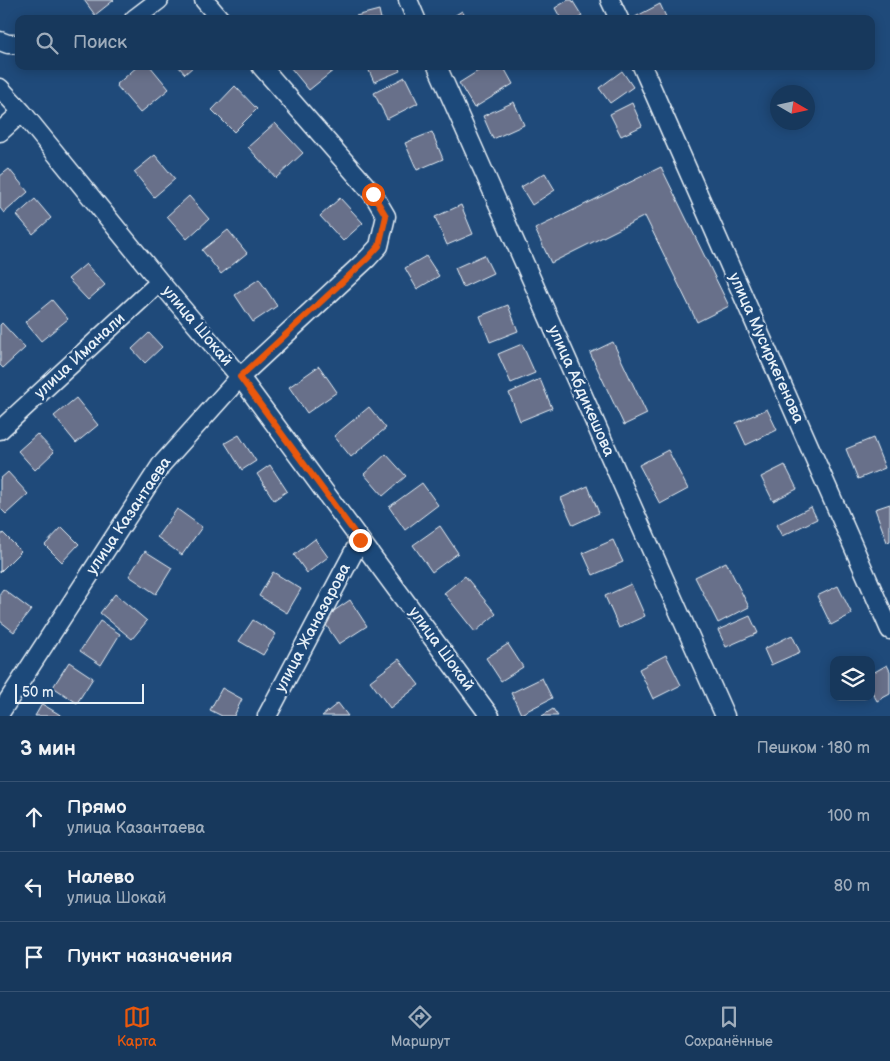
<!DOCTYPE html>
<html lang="ru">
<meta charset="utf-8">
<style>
:root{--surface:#17385c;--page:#244365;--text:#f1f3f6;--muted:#9eacbb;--line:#365272;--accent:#ea580c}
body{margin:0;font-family:"Balsamiq Sans",sans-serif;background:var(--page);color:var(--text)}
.controls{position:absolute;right:15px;bottom:15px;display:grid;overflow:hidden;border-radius:10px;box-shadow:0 2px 12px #0003}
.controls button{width:45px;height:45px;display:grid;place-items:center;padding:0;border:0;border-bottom:1px solid var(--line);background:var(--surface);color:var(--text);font:25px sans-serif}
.compass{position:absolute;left:770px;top:85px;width:45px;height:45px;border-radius:50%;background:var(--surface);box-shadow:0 2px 12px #0003;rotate:99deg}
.scale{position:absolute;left:15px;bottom:12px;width:129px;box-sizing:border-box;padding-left:5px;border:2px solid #e8f1f8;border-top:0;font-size:14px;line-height:18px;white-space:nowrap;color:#e8f1f8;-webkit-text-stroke:4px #1f4a7a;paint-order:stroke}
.stop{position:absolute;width:15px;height:15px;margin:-11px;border:4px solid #ea580c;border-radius:50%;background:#fff}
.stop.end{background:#ea580c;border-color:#fff;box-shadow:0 1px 5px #0008}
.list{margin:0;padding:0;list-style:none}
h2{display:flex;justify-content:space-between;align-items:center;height:65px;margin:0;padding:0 20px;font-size:21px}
h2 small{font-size:16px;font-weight:400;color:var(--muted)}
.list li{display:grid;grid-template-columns:32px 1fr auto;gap:15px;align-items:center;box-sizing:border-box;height:70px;padding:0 20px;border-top:1px solid var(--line)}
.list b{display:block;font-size:19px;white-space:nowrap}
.list p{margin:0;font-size:16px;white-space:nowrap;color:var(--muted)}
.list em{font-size:16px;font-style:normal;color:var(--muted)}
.icon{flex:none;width:28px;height:28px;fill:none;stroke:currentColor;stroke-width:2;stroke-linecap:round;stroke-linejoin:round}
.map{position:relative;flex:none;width:890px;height:716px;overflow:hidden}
.search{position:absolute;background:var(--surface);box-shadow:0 2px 12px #0003;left:15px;right:15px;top:15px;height:55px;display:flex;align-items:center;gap:12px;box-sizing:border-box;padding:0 18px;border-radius:10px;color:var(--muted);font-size:19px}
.sheet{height:275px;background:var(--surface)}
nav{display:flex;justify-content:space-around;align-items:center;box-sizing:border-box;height:70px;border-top:1px solid var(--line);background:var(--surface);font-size:14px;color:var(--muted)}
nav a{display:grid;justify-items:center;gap:2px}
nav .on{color:var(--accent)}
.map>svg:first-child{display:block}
.building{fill:#676f8a;stroke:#e8f1f8}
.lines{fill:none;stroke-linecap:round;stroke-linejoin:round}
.minor-casing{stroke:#e8f1f8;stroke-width:21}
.minor{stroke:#1f4a7a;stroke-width:18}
.route{stroke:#ea580c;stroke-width:6}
.labels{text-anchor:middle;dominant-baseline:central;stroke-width:5;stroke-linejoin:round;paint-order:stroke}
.street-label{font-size:16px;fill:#e8f1f8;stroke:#1f4a7a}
</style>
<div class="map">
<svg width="890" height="716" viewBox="0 0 890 716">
<rect width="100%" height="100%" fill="#1f4a7a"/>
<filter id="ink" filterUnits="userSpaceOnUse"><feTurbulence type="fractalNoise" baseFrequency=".02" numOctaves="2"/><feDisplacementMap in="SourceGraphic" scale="10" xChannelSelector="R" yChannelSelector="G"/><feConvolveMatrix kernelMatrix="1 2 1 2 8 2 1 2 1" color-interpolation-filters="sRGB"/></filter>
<g filter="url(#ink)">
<path class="building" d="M84,0H114L95,15Z
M568,0H572L582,16L577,19H561L555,8Z
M660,4L667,19H636L635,17Z
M379,10L381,19H357L356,16Z
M462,11L467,19H449Z
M138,66H150L169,89L140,113L116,85Z
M178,66H194L185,74Z
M292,66H331L334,70L309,90L290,67Z
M367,66H398L400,71L374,82Z
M486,66H503L513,84L474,108L459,83Z
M622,71L633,87L610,103L599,88Z
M405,77L418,103L387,119L374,93Z
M235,86L257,109L234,132L212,110Z
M514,102L524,125L493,139L483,116Z
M632,103L642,126L621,136L610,114Z
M275,123L303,153L276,178L248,147Z
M432,132L443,159L417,170L405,143Z
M155,155L175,179L154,197L134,172Z
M661,167L729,306L697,322L645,216L551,263L535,229Z
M9,169L28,192L4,213L0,208V176Z
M545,173L555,190L532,205L521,187Z
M189,196L209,219L187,239L167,216Z
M340,198L363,223L343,241L320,216Z
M35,199L51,218L33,234L17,215Z
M461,205L473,234L447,245L435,217Z
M228,230L247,253L221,274L202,250Z
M484,255L493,273L463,287L455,268Z
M426,256L439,276L417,289L405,268Z
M86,264L105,285L88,300L68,279Z
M259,279L277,306L253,322L235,295Z
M52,300L68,319L41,341L25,322Z
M508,305L518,331L490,342L480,316Z
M2,323L25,348L3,368L0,365V325Z
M149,333L162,347L145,363L132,349Z
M613,342L647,414L624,425L590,353Z
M522,344L535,373L511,383L498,354Z
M319,366L337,392L307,413L289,387Z
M540,379L552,408L520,421L509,393Z
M76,398L98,425L76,443L54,416Z
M369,407L386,428L351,457L334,436Z
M767,409L777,430L746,445L736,423Z
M37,434L54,452L35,470L18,451Z
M239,435L256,461L242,470L225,443Z
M873,438L885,468L858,479L846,449Z
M668,450L688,489L660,504L639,465Z
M386,454L406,476L383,496L364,474Z
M270,465L287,491L274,500L257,474Z
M785,465L797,489L773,501L761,477Z
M8,472L28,494L6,514L0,508V479Z
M422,483L438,505L405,530L389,507Z
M588,486L599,513L573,525L561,498Z
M890,504V541L887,542L875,509Z
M811,507L817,519L782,536L776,525Z
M177,509L202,527L182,555L157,537Z
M440,526L458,553L432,572L413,545Z
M62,527L79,544L62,562L45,545Z
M3,533L21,551L0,572V537Z
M315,539L328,557L307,573L294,555Z
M613,540L623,562L593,575L583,553Z
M145,551L172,568L156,594L129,576Z
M726,562L749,607L718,623L695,577Z
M273,572L301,589L287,613L259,596Z
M465,576L496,614L475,632L444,593Z
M631,584L645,616L619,628L605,596Z
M838,586L852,614L831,625L817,596Z
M3,589L31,610L14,632L0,621V593Z
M115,594L147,621L132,639L100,613Z
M350,600L367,626L339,644L322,619Z
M750,616L758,633L726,647L718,630Z
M253,620L276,634L263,655L239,641Z
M100,621L120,634L101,665L80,651Z
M792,635L800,652L771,665L764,649Z
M508,644L523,667L501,681L486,658Z
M666,655L681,685L653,699L639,669Z
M399,659L419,685L390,708L370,681Z
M69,662L93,678L77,703L53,687Z
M887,665L890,671V694L877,701L871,690V674Z
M542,678L552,698L521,714L511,693Z
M222,688L242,699L234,716H222L210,710Z
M338,703L348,716H322Z
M42,704L62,716H35Z
M553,709L558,716H542Z"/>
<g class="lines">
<defs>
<path id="minor" d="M204,0L220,19
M408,0L416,19
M610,0L619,19
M134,19L159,0
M0,41L8,44H19
M437,66L725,716
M642,66L890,630
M0,88L22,112L160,282L240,377L490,716
M0,132L22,112
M0,430L160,282
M0,713L161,465L240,377L368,258L379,246L386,216L373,194L261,66
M267,716L360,540"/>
</defs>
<use href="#minor" class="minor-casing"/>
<use href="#minor" class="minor"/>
</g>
</g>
<g class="lines" filter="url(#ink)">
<path class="route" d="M360,540L240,377L368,258L379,246L386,216L373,194"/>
</g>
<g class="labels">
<g class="street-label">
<text transform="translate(197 326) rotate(50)">улица Шокай</text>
<text transform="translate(766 348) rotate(66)">улица Мусиркегенова</text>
<text transform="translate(80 356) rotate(-43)">улица Иманали</text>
<text transform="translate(581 391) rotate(66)">улица Абдикешова</text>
<text transform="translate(129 516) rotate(-56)">улица Казантаева</text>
<text transform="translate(313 628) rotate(-62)">улица Жаназарова</text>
<text transform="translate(441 649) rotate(54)">улица Шокай</text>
</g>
</g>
</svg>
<div class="controls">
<button><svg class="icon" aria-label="layers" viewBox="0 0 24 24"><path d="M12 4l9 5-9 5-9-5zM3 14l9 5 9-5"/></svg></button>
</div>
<svg class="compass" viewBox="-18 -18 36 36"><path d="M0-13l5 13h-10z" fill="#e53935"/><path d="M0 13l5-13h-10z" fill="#9eacbb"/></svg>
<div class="scale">50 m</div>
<div class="stop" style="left:373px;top:194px"></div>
<div class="stop end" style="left:360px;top:540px"></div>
<div class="search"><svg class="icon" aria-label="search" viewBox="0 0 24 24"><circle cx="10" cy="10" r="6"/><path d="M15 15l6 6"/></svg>Поиск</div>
</div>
<section class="sheet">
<h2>3 мин<small>Пешком · 180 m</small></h2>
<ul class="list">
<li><svg class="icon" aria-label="ahead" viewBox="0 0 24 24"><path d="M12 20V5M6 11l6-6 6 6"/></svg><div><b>Прямо</b><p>улица Казантаева</p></div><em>100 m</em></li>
<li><svg class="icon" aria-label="left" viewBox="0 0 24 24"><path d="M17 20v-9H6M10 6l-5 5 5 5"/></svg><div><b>Налево</b><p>улица Шокай</p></div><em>80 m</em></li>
<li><svg class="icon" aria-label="arrive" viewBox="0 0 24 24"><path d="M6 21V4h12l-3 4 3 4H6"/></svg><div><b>Пункт назначения</b></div></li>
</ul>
</section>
<nav>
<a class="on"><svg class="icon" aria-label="map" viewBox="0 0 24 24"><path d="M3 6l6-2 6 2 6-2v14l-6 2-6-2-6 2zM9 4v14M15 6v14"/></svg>Карта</a>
<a><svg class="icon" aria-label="directions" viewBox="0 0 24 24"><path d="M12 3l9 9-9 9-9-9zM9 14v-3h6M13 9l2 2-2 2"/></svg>Маршрут</a>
<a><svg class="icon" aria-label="saved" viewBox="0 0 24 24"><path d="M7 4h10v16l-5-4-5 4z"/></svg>Сохранённые</a>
</nav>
